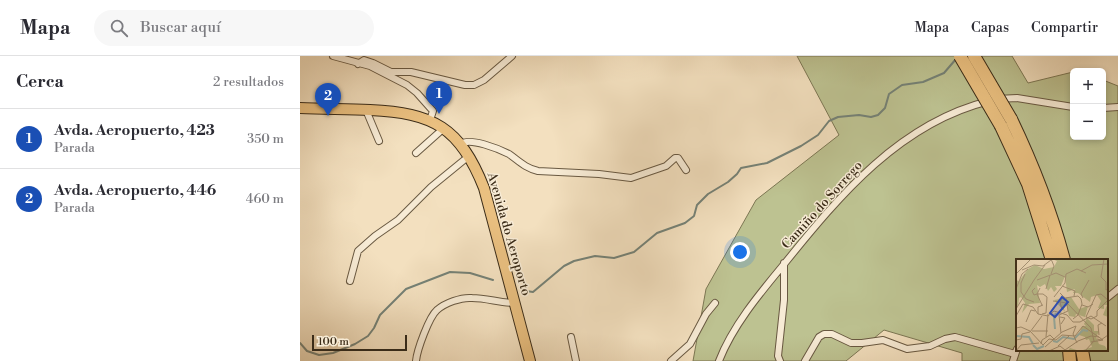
<!DOCTYPE html>
<html lang="es">
<meta charset="utf-8">
<style>
:root{--surface:#fff;--page:#f7f7f7;--text:#2b2b33;--muted:#7c7c81;--line:#e1e1e2;--accent:#8f2418}
body{margin:0;font-family:"Libre Bodoni",serif;background:var(--page);color:var(--text)}
.controls{position:absolute;right:12px;top:12px;display:grid;overflow:hidden;border-radius:6px;box-shadow:0 2px 6px #0003}
.controls button{width:36px;height:36px;display:grid;place-items:center;padding:0;border:0;border-bottom:1px solid var(--line);background:var(--surface);color:var(--text);font:20px sans-serif}
.scale{position:absolute;left:12px;bottom:10px;width:95px;box-sizing:border-box;padding-left:4px;border:2px solid #3b2c18;border-top:0;font-size:11px;line-height:14px;white-space:nowrap;color:#3b2c18;-webkit-text-stroke:3px #f7ebd5;paint-order:stroke}
.you{position:absolute;left:440px;top:196px;width:14px;height:14px;margin:-10px;border:3px solid #fff;border-radius:50%;background:#1a73e8;box-shadow:0 0 0 6px #1a73e833}
.badge{display:grid;place-items:center;width:26px;height:26px;border-radius:50%;background:var(--accent);color:#fff;font-size:13px;font-weight:700}
.pin{position:absolute;translate:-50% -33px;filter:drop-shadow(0 1px 2px #0008)}
.pin::after{content:'';position:absolute;top:21px;width:14px;height:12px;background:inherit;clip-path:polygon(0 0,100% 0,50% 100%)}
.list{margin:0;padding:0;list-style:none}
h2{display:flex;justify-content:space-between;align-items:center;height:52px;margin:0;padding:0 16px;font-size:17px}
h2 small{font-size:13px;font-weight:400;color:var(--muted)}
.list li{display:grid;grid-template-columns:26px 1fr auto;gap:12px;align-items:center;box-sizing:border-box;height:60px;padding:0 16px;border-top:1px solid var(--line)}
.list b{display:block;font-size:15px;white-space:nowrap}
.list p{margin:0;font-size:13px;white-space:nowrap;color:var(--muted)}
.list em{font-size:13px;font-style:normal;color:var(--muted)}
.icon{flex:none;width:22px;height:22px;fill:none;stroke:currentColor;stroke-width:2;stroke-linecap:round;stroke-linejoin:round}
.map{position:relative;flex:none;width:818px;height:305px;overflow:hidden}
header{display:flex;align-items:center;gap:24px;box-sizing:border-box;height:56px;padding:0 20px;background:var(--surface);border-bottom:1px solid var(--line)}
header strong{font-size:19px}
nav{display:flex;gap:22px;margin-inline-start:auto;font-size:14px}
.search{width:280px;height:36px;background:var(--page);display:flex;align-items:center;gap:10px;box-sizing:border-box;padding:0 14px;border-radius:22px;color:var(--muted);font-size:15px}
main{display:flex}
aside{flex:1;background:var(--surface)}
.map>svg:first-child{display:block}
.green{fill:#bdc291;stroke:#7c7754;fill-rule:evenodd}
.lines{fill:none;stroke-linecap:round;stroke-linejoin:round}
.stream{stroke:#758277;stroke-width:2}
.street-casing{stroke:#695942;stroke-width:8}
.primary-casing{stroke:#3b2c18;stroke-width:12}
.highway-casing{stroke:#3b2c18;stroke-width:14}
.street{stroke:#f7ebd5;stroke-width:6}
.primary{stroke:#eac080;stroke-width:10}
.highway{stroke:#eac080;stroke-width:12}
.highway-bridge-casing{stroke:#3b2c18;stroke-width:14;stroke-linecap:butt}
.highway-bridge{stroke:#eac080;stroke-width:12}
.labels{text-anchor:middle;dominant-baseline:central;stroke-width:3;stroke-linejoin:round;paint-order:stroke}
.street-label{font-size:13px;fill:#3b2c18;stroke:#f7ebd5}
.inset-river{fill:none;stroke:#9cbcb7;stroke-width:2}
.inset-road{fill:none;stroke:#a9987c;stroke-width:1}
.view{fill:#1d4ed8;fill-opacity:0.15;stroke:#1d4ed8;stroke-width:2}
.inset-edge{fill:none;stroke:#3b2c18;stroke-width:2}
</style>
<header>
<strong>Mapa</strong>
<div class="search"><svg class="icon" aria-label="search" viewBox="0 0 24 24"><circle cx="10" cy="10" r="6"/><path d="M15 15l6 6"/></svg>Buscar aquí</div>
<nav><a>Mapa</a><a>Capas</a><a>Compartir</a></nav>
</header>
<main>
<aside>
<h2>Cerca<small>2 resultados</small></h2>
<ul class="list">
<li><span class="badge" style="background:#1a4fb4">1</span><div><b>Avda. Aeropuerto, 423</b><p>Parada</p></div><em>350 m</em></li>
<li><span class="badge" style="background:#1a4fb4">2</span><div><b>Avda. Aeropuerto, 446</b><p>Parada</p></div><em>460 m</em></li>
</ul>
</aside>
<div class="map">
<svg width="818" height="305" viewBox="0 0 818 305">
<rect width="100%" height="100%" fill="#f3e0bf"/>
<filter id="stains"><feTurbulence type="fractalNoise" baseFrequency=".005" numOctaves="4"/><feColorMatrix values="0 0 0 0 .2 0 0 0 0 .09 0 0 0 0 .02 0 0 0 .5 -.17"/></filter>
<radialGradient id="worn" r=".72"><stop offset=".6" stop-color="#630" stop-opacity="0"/><stop offset="1" stop-color="#630" stop-opacity=".3"/></radialGradient>
<path class="green" d="M497,0H712L728,27L773,16V81H803V24L818,30V305H662V297L584,274L546,305H393L406,233L456,144L539,79ZM717,204H807V294H717Z"/>
<g class="lines">
<path class="stream" d="M219,222L222,223L226,235L233,236L264,210L274,205L295,200L314,202L334,196L357,177L385,167L394,160L397,149L408,138L428,126L437,118L441,112L467,107L501,90L518,79L529,65L538,61L559,59L571,61L578,59L585,52L589,38L602,29L623,26L644,17L656,3
M0,287L7,295L19,299L33,297L55,288L68,280L74,272L80,259L106,233L150,216L170,217L193,224"/>
<defs>
<path id="street" d="M33,0L70,10L107,29L117,37L133,55L130,64
M58,8L64,4L73,7L91,16H111L165,29H174L184,24L212,0
M697,43L717,42L773,51
M803,52L818,51
M66,54L79,85
M161,88C170,81 199,93 209,98C219,105 225,112 238,115L299,118L331,122L366,110L375,102H378L386,114
M116,97L144,72
M50,225L58,195L75,180L98,164L131,131L169,100
M807,242L818,233
M271,281L276,305
M116,305C117,294 129,261 137,254C145,247 161,241 172,242C187,242 200,247 215,247
M371,305L390,288L406,258L415,247
M419,305C433,269 461,236 485,207C540,139 600,67 689,45
M480,305L478,300L484,244V207
M505,305L519,281L524,278H532L551,287H562L583,284L607,293L630,290L645,283L655,281L715,298
M713,305L717,293"/>
<path id="primary" d="M0,52C23,53 47,53 70,54C133,57 160,71 184,132L230,305"/>
<path id="highway" d="M711,63C733,109 751,155 764,204
M701,70L728,128L752,204
M769,294L770,305
M782,294L784,305"/>
</defs>
<use href="#street" class="street-casing"/>
<use href="#primary" class="primary-casing"/>
<use href="#highway" class="highway-casing"/>
<use href="#street" class="street"/>
<use href="#primary" class="primary"/>
<use href="#highway" class="highway"/>
<defs>
<path id="highway-bridge" d="M660,0L701,70
M674,0L711,63"/>
</defs>
<use href="#highway-bridge" class="highway-bridge-casing"/>
<use href="#highway-bridge" class="highway-bridge"/>
</g>
<g class="labels">
<g class="street-label">
<text transform="translate(522 149) rotate(-48)">Camiño do Sorrego</text>
<text transform="translate(209 178) rotate(74)">Avenida do Aeroporto</text>
</g>
</g>
<g transform="translate(716 203)">
<rect width="92" height="92" fill="#f3e0bf"/>
<path d="M36,0H92V58L87,56L91,46H88V50L82,49L85,42L81,36L75,38L74,43L62,34H57L59,30L51,33L49,17L45,27H39L41,30L38,33L35,28L32,32L29,25L24,28L21,26L24,44L13,45L6,54L9,44L5,38L3,39L2,47L0,46V21L3,22L12,10L19,6L28,10L38,8L41,2ZM55,38L63,50L72,47L69,58L60,55L59,58L53,57L51,47H47L49,53L38,41ZM71,59L78,66V72H83L80,78L83,85L89,87L92,92H52L54,89L64,92L76,88L73,80L70,81L69,78L63,76L66,67H70L68,65Z" fill="#bdc291"/>
<path class="inset-river" d="M39,70L38,58L40,54M0,77L13,78L17,85M37,82L41,83L47,78L58,80L67,71L72,72M17,86L21,90L28,87"/>
<path class="inset-road" d="M88,0L85,18L90,23V31L92,30M6,11L18,6L27,7L35,1M65,12L76,6L92,5M0,15L15,0M9,15L5,24V33L10,40L18,43M35,15L38,7L35,0M18,21L29,6M21,21L40,14L49,18M46,27L59,32L58,37M19,29L16,32L18,36L21,35L26,46M24,29L21,35H27L31,38L30,54L26,55M0,30L6,15L12,10M30,30L34,16M44,34L49,39L62,37L65,40L66,45L62,56L57,60M38,38L49,24L50,15L61,10L70,14M67,39L65,35L73,21M92,41L81,52V57L75,60L70,58L80,36L85,35L92,41M37,42L51,44L75,69L78,82L69,92M66,46L72,48L77,45M0,50L18,21M46,51L44,43L48,37M22,55V48L27,46M0,57L7,45L17,48L22,55L32,57L38,52L51,56L57,63H64L75,57L90,67M44,58L49,59L45,65M10,63L15,51L19,52M60,67L57,75L61,84M0,69L5,68L14,72L27,86M16,72H32M14,73L26,57M45,74L43,56L52,52L50,39M83,76L82,66L86,64M30,78L32,55M81,80L85,81L92,76M0,81L5,80L6,75L14,73M75,83L87,81M25,85L26,81L34,76L38,80M27,86L33,80L40,81L46,76L59,77L67,67L87,81M42,87L53,77M29,88L46,73L60,67M0,92L5,86L23,84M33,92L44,87L49,91L62,82L75,77L83,78"/>
<path class="view" d="M46,38L52,43L39,58L34,54Z"/>
<rect width="92" height="92" class="inset-edge"/>
</g>
<rect width="100%" height="100%" filter="url(#stains)"/>
<rect width="100%" height="100%" fill="url(#worn)"/>
</svg>
<div class="controls">
<button>+</button>
<button>−</button>
</div>
<div class="scale">100 m</div>
<div class="you"></div>
<div class="pin badge" style="left:139px;top:58px;background:#1a4fb4">1</div>
<div class="pin badge" style="left:28px;top:60px;background:#1a4fb4">2</div>
</div>
</main>
